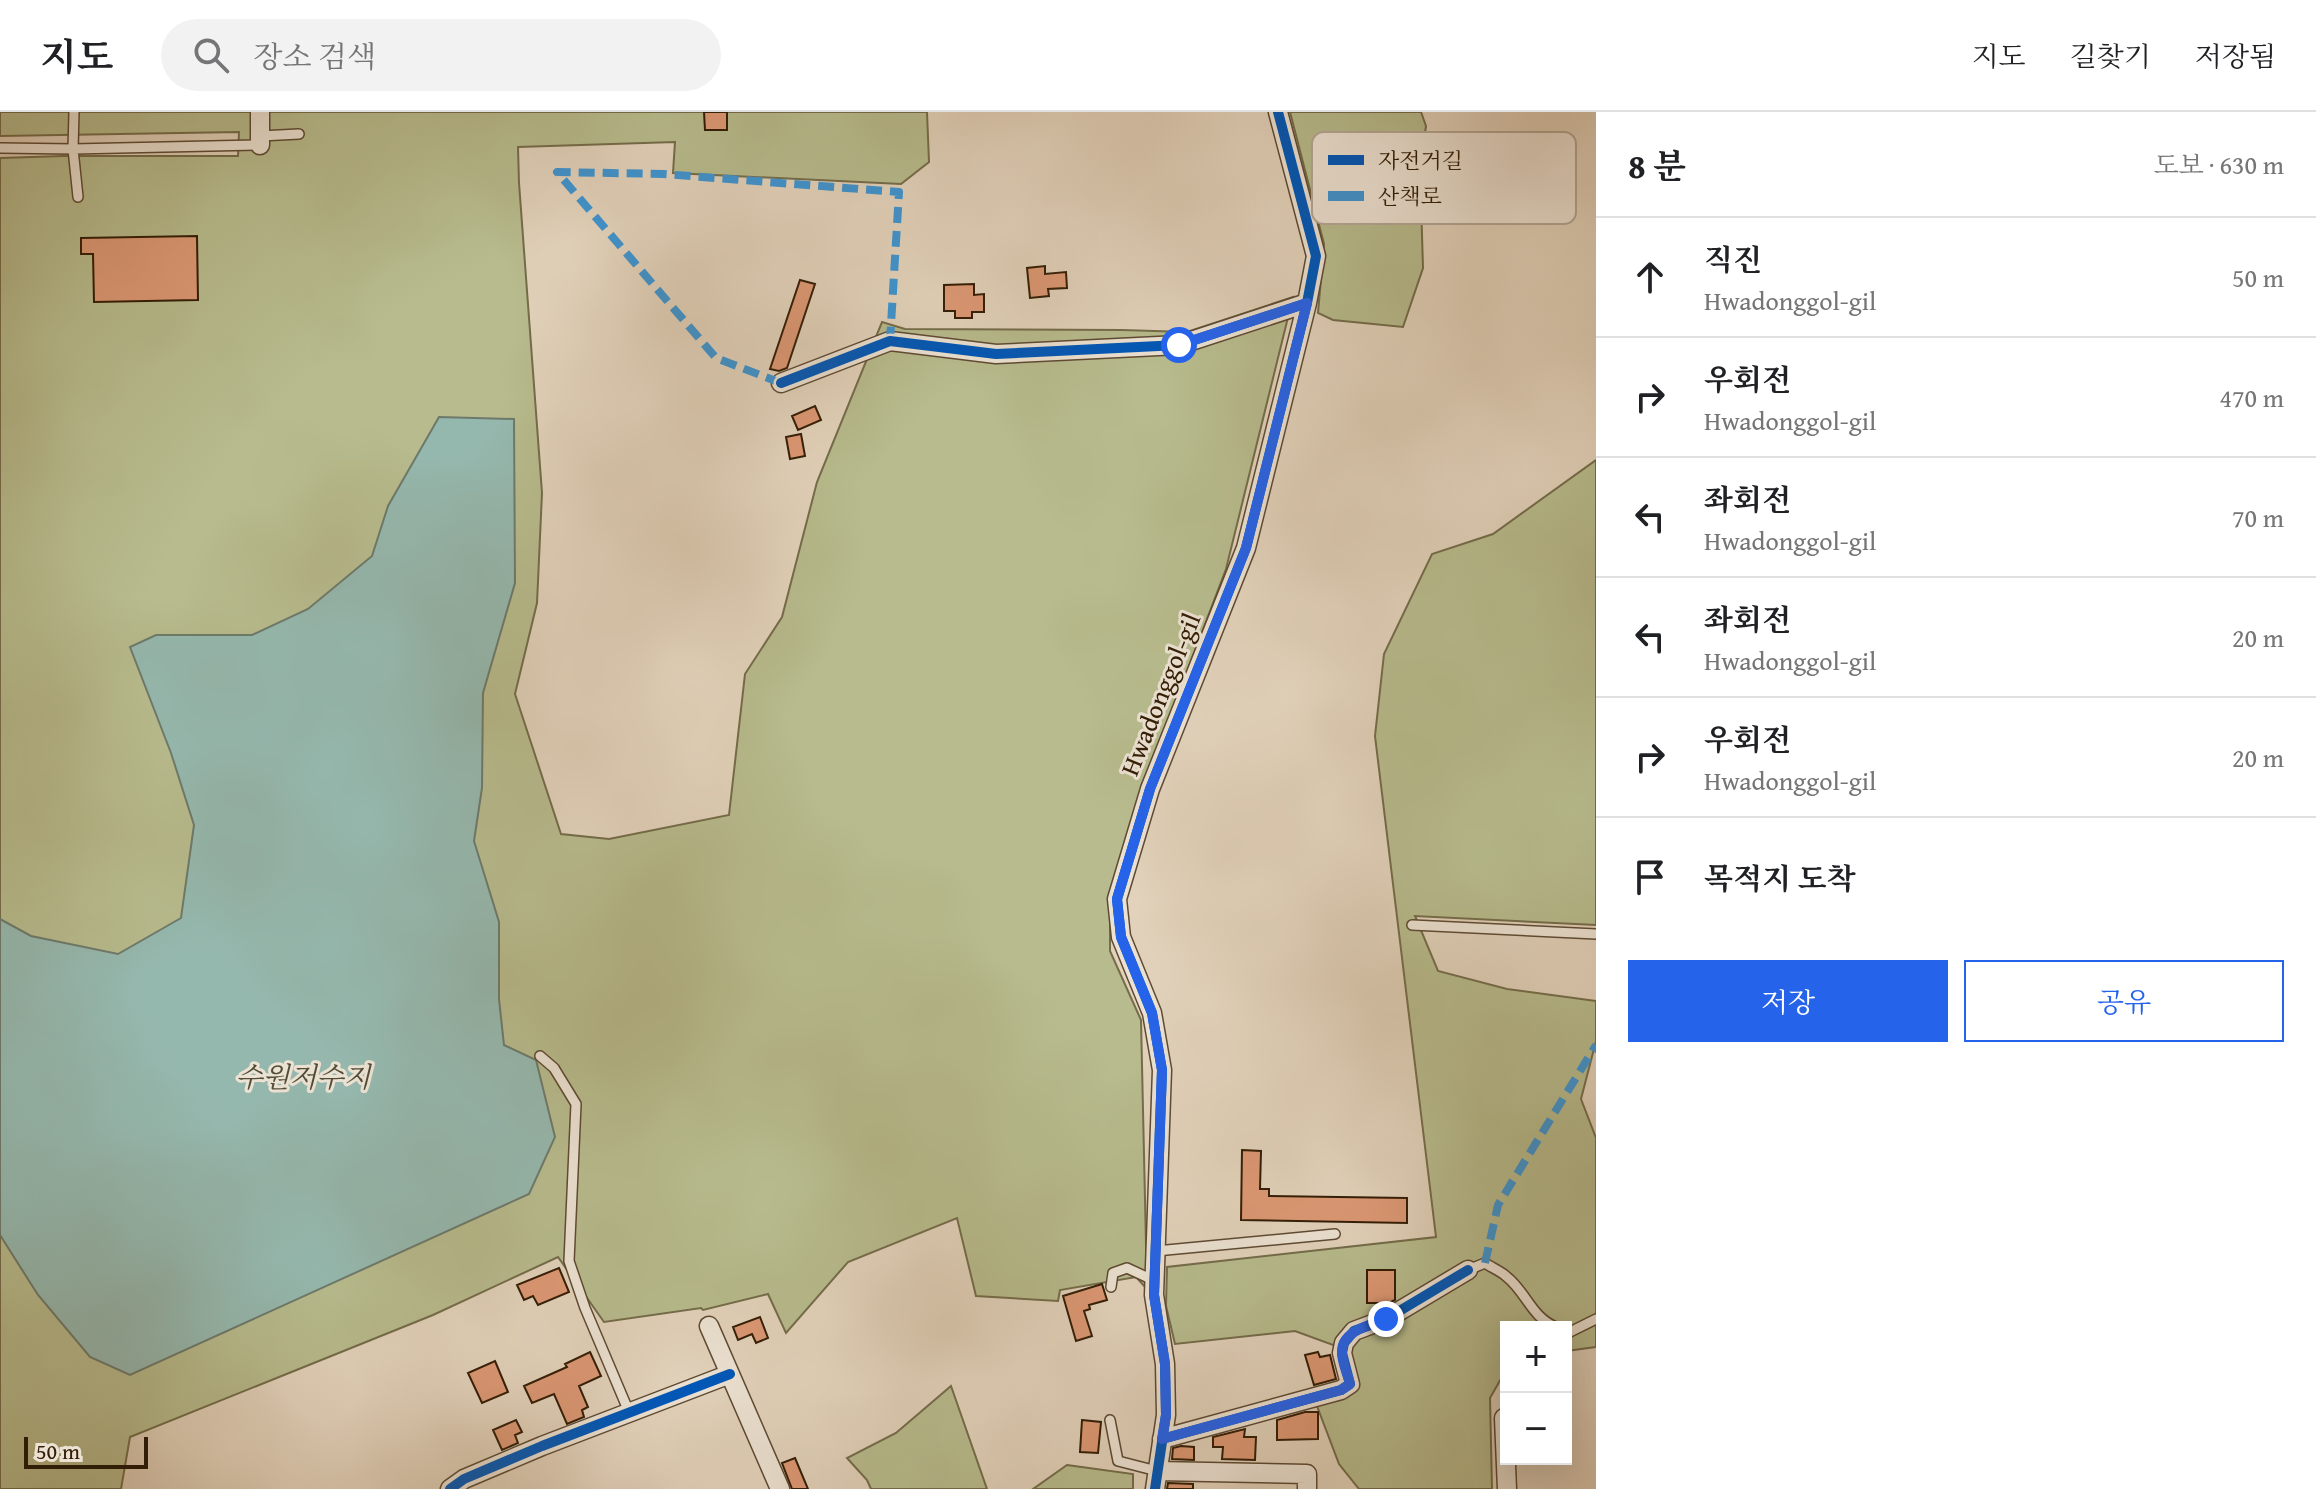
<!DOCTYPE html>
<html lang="ko">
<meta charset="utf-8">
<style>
:root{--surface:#fff;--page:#f2f2f2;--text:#202124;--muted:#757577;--line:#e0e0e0;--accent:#2563eb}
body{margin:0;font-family:"Gentium Book Plus","Noto Serif KR",serif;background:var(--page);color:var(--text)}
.controls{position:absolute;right:24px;bottom:24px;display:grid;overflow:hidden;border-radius:0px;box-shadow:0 8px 32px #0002}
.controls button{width:72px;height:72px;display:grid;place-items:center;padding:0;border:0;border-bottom:2px solid var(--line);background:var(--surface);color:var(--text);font:40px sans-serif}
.scale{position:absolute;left:24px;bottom:20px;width:124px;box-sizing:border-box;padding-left:8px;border:4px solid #321d06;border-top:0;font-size:22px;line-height:28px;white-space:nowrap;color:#321d06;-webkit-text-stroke:6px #ece2d3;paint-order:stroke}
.stop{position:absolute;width:24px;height:24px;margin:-18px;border:6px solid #2563eb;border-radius:50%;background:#fff}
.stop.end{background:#2563eb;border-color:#fff;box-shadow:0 2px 8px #0008}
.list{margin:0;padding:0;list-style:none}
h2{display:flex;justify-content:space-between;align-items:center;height:104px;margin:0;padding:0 32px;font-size:34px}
h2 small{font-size:26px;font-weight:400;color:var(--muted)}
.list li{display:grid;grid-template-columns:52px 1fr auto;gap:24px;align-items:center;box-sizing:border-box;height:120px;padding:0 32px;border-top:2px solid var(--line)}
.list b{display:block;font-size:30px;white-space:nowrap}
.list p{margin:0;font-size:26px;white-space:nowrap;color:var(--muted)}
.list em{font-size:26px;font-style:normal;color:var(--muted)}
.actions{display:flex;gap:16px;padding:24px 32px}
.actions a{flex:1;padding:18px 0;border:2px solid var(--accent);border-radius:0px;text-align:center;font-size:28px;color:var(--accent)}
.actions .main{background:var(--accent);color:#fff}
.icon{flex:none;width:44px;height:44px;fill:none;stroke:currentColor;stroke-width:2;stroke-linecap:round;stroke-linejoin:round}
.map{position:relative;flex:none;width:1596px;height:1377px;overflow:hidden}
header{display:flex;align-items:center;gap:48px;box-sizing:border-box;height:112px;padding:0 40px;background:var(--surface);border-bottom:2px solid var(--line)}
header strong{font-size:38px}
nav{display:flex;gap:44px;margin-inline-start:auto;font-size:28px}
.search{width:560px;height:72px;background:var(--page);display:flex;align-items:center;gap:20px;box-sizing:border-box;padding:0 28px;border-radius:44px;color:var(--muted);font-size:30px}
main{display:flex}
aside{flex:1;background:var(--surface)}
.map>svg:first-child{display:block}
.green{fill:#b7bb8d;stroke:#746c4a;stroke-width:2}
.water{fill:#95b8ae;stroke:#6d7a6b;stroke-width:2}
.building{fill:#dc9874;stroke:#321d06;stroke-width:2}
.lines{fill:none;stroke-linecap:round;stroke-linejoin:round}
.service-casing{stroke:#5e4a33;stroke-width:12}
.minor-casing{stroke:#5e4a33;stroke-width:21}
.service{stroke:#ece2d3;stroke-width:9}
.minor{stroke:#ece2d3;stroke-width:18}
.quiet{stroke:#3d94d1;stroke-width:8;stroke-dasharray:16 8;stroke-linecap:butt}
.cycleway-casing{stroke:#ece2d3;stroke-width:15}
.cycleway{stroke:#0057b8;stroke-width:10}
.route{stroke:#2563eb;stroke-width:10}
.labels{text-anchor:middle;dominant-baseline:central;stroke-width:6;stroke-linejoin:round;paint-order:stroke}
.street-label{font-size:26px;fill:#321d06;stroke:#ece2d3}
.water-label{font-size:28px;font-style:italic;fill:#504c38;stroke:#ece2d3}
.key{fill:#ece2d3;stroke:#b4a796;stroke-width:2}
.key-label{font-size:22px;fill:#321d06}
</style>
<header>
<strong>지도</strong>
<div class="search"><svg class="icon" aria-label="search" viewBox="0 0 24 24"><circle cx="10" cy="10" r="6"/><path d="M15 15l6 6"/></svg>장소 검색</div>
<nav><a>지도</a><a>길찾기</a><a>저장됨</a></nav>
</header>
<main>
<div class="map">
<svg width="1596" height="1377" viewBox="0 0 1596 1377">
<rect width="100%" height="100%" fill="#e2d2bb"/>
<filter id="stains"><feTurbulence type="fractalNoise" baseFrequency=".0025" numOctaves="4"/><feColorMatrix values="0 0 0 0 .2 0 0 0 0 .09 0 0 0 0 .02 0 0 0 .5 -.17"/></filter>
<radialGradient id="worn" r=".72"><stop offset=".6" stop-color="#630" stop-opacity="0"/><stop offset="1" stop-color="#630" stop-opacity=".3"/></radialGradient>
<path class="green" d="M0,0H927L929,50L901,72L673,61L675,30L518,35L519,71L542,381L537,491L515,582L561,722L609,727L729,703L745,562L782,505L817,370L882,210L905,217L1122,218L1187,220L1293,185L1226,457L1138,688L1110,788V839L1141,908L1147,1177L1136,1165L1060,1178L1058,1189L976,1184L957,1106L848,1150L786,1221L768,1182L703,1198L701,1196L604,1210L558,1145L433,1203L130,1325L121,1377H0V46L63,44H238L239,20L0,24Z
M1290,0H1421L1426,14L1420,56L1423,156L1403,215L1333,208L1318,201L1324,132Z
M1596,348V813L1415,804L1438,859L1507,877L1596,889V929L1581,987L1596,1026V1235L1566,1239V1215H1506V1258L1490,1286L1492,1377H1359L1339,1352L1317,1294L1355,1275L1336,1234L1295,1219L1175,1232L1166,1194L1167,1155L1436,1125L1375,624L1384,542L1432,442L1493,422Z
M951,1274L987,1377H871L867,1368L847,1346L896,1321Z
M1067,1353L1133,1362V1377H1033Z"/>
<path class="water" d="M439,305L514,307L515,471L483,581L482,676L474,729L499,810V887L504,933L536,948L555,1025L529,1082L130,1263L90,1245L38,1183L0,1123V807L31,824L118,842L181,806L194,713L171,641L130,535L156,523H252L308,497L372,444L388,394Z"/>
<path class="building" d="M704,0H727V18H705Z
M197,124L198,188L94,190L93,142H81V126Z
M1045,154V162L1066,160L1067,176L1048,177L1049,184L1030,186L1027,156Z
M800,168L815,172L787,256L779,259L770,257Z
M974,172V183L984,182V200H972V206H955V199H944V173Z
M815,294L821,308L798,318L792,304Z
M801,322L805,344L790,347L786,325Z
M1242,1038L1261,1039L1260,1077H1269V1084L1407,1086V1111L1241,1108Z
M559,1156L569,1180L538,1193L533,1184L524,1188L517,1173Z
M1367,1158H1395V1188L1389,1191H1367Z
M1102,1172L1107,1188L1089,1193L1090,1197L1084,1199L1092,1224L1076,1229L1063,1184Z
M760,1205L768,1226L756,1231L752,1222L738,1228L733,1215Z
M590,1240L601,1264L579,1274L588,1295L582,1298L584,1305L567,1312L554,1282L532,1291L524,1274L567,1255L565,1252Z
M1318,1240L1320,1245L1330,1243L1336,1267L1314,1273L1305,1243Z
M495,1249L508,1280L482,1291L468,1261Z
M1305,1300H1318V1327L1277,1328V1308Z
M516,1308L522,1320L515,1323L518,1331L502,1338L493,1318Z
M1082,1308L1101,1310L1098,1341L1080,1340Z
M1245,1317L1244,1325H1256L1255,1348L1222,1347L1223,1335H1213V1325Z
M1181,1334L1194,1335V1348L1172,1347L1173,1336Z
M795,1346L808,1377H792L782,1351Z
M1168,1371L1193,1372V1377H1167Z"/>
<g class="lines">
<defs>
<path id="service" d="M74,0L73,37L78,85
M260,24L299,22
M0,36L73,37L260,33
M1412,813L1596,822
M540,944L554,956L576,992L569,1149L585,1196L629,1300
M1156,1139L1335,1122
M1468,1158L1485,1151C1492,1156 1501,1159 1507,1165C1526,1180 1532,1206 1556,1215
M1111,1175L1113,1161L1127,1156L1155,1169
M1566,1219L1570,1220L1596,1207
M1110,1308L1118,1349L1157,1359"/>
<path id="minor" d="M260,0V33
M781,271L890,229L996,242L1179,233L1307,191
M709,1214L780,1377
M1504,1306L1507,1377
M1162,1327L1341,1278L1350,1272L1342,1241L1344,1231L1354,1219L1386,1207L1468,1158
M1157,1359L1307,1362V1377
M450,1377L464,1367L542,1334L730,1262
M1155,1377L1166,1303L1165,1252L1154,1183L1162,958L1152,901L1121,825L1117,787L1150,677L1246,436L1307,191L1316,144L1278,0"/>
</defs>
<use href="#service" class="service-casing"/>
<use href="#minor" class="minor-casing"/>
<use href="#service" class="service"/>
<use href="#minor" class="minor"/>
<path class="quiet" d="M781,271L716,246L557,60L663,62L899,80L890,229
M1485,1151L1498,1093L1596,933"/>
<defs>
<path id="cycleway" d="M781,271L890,229L996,242L1179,233L1307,191
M1162,1327L1341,1278L1350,1272L1342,1241L1344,1231L1354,1219L1386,1207L1468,1158
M450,1377L464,1367L542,1334L730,1262
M1155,1377L1166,1303L1165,1252L1154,1183L1162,958L1152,901L1121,825L1117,787L1150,677L1246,436L1307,191L1316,144L1278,0"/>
</defs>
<use href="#cycleway" class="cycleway-casing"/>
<use href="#cycleway" class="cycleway"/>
</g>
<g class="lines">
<path class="route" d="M1179,233L1307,191L1246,436L1150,677L1117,787L1121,825L1152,901L1162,958L1154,1183L1165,1252L1166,1303L1162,1327L1341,1278L1350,1272C1348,1263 1342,1251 1342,1241C1341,1219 1370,1213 1386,1207"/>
</g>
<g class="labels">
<g class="street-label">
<text transform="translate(1160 582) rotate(-68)">Hwadonggol-gil</text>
</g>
<g class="water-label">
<text x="303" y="964">수원저수지</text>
</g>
</g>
<rect x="1312" y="20" width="264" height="92" rx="12" class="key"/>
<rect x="1328" y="43" width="36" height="10" fill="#0057b8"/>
<rect x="1328" y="79" width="36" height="10" fill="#3d94d1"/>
<g class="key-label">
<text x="1378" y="56">자전거길</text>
<text x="1378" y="92">산책로</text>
</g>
<rect width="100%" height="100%" filter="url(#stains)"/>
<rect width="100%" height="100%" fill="url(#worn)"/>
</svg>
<div class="controls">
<button>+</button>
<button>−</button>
</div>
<div class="scale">50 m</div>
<div class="stop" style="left:1179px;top:233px"></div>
<div class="stop end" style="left:1386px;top:1207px"></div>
</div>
<aside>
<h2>8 분<small>도보 · 630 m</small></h2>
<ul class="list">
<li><svg class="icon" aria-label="ahead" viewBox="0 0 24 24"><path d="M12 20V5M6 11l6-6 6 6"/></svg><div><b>직진</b><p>Hwadonggol-gil</p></div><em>50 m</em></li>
<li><svg class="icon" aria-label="right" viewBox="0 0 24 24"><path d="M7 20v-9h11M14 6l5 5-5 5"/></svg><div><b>우회전</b><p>Hwadonggol-gil</p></div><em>470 m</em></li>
<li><svg class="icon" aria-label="left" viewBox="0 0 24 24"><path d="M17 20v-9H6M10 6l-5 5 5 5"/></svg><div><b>좌회전</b><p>Hwadonggol-gil</p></div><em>70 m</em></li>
<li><svg class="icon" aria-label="left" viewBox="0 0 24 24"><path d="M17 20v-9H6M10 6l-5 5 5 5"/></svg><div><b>좌회전</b><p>Hwadonggol-gil</p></div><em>20 m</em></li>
<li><svg class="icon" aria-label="right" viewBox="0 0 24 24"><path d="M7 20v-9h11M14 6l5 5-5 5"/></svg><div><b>우회전</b><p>Hwadonggol-gil</p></div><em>20 m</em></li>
<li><svg class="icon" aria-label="arrive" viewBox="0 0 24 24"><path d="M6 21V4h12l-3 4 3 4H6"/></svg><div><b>목적지 도착</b></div></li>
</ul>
<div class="actions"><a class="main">저장</a><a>공유</a></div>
</aside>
</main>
